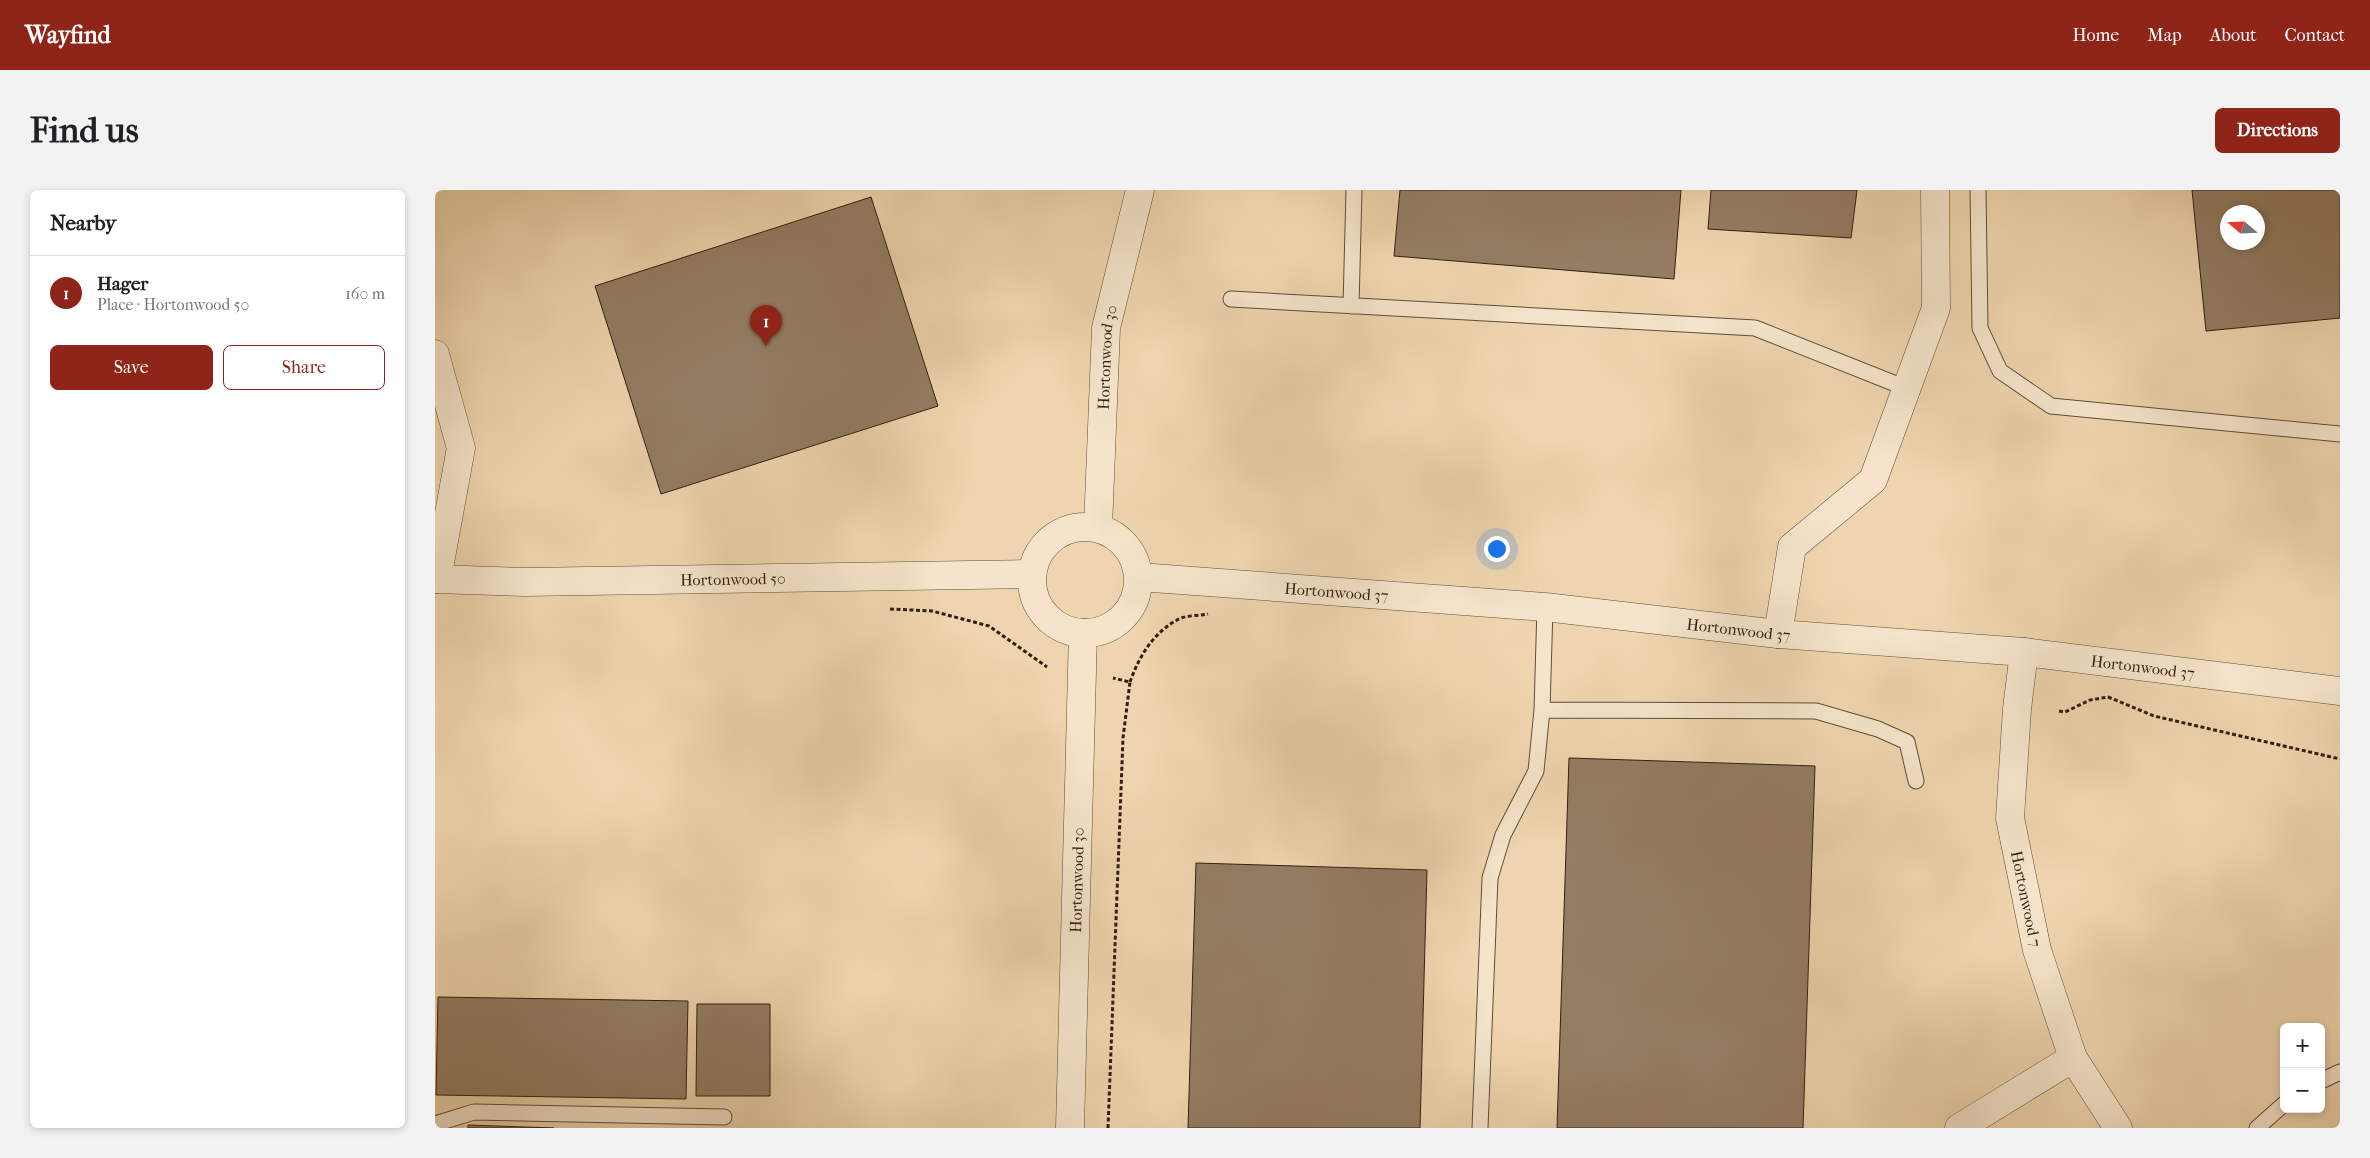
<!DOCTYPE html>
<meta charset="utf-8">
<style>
:root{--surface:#fff;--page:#f2f2f2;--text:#202124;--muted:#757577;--line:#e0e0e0;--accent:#8f2418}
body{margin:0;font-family:"IM FELL French Canon",serif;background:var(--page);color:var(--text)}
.controls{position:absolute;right:15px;bottom:15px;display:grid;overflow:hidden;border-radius:8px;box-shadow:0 2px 8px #0003}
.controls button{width:45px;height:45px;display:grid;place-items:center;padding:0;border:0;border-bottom:1px solid var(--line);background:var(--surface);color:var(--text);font:25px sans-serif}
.compass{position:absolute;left:1785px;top:15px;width:45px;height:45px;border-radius:50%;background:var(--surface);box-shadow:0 2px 8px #0003;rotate:289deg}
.you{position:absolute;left:1061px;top:358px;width:18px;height:18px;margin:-12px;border:4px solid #fff;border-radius:50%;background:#1a73e8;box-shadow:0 0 0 8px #1a73e833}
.badge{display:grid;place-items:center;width:32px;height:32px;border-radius:50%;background:var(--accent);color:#fff;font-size:16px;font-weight:700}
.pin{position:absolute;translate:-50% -41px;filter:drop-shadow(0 1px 2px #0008)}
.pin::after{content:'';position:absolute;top:26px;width:18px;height:15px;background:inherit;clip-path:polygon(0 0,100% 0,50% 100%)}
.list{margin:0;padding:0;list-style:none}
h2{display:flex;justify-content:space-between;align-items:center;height:65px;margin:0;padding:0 20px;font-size:21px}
h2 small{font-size:16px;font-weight:400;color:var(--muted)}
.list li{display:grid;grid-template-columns:32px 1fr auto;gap:15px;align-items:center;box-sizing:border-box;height:75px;padding:0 20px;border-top:1px solid var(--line)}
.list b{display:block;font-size:19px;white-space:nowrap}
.list p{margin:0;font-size:16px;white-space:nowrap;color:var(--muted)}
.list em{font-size:16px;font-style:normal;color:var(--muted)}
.actions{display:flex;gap:10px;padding:15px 20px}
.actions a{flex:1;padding:11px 0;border:1px solid var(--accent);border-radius:8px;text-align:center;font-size:18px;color:var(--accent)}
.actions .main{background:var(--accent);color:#fff}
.map{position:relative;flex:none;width:1905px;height:938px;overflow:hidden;border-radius:8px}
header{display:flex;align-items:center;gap:30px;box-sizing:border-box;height:70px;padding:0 25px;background:var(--accent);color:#fff}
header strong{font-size:24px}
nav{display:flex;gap:28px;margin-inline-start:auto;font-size:18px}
.intro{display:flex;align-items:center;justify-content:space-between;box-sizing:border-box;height:120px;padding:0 30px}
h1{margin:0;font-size:35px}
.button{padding:12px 22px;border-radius:8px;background:var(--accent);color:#fff;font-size:18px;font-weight:700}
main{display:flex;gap:30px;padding:0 30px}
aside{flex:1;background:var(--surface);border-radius:8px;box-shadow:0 2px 8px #0003}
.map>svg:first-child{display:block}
.building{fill:#947d64;stroke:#321e13;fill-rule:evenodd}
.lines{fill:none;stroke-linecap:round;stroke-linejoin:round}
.lane-casing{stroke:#614c3a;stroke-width:17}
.street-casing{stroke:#614c3a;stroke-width:29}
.path{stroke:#321e13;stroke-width:3;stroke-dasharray:4 2.5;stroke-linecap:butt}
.lane{stroke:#f5e4cb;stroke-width:15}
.street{stroke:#f5e4cb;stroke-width:28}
.labels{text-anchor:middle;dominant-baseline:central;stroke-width:4;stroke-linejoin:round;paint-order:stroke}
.street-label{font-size:16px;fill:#321e13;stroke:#f5e4cb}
</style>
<header>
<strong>Wayfind</strong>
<nav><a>Home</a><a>Map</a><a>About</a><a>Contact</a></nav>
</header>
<div class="intro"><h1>Find us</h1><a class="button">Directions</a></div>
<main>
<aside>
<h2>Nearby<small></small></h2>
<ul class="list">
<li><span class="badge">1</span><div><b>Hager</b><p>Place · Hortonwood 50</p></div><em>160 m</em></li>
</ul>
<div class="actions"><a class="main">Save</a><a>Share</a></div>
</aside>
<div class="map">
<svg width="1905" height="938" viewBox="0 0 1905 938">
<rect width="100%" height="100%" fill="#efd5af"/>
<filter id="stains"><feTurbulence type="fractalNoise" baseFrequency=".004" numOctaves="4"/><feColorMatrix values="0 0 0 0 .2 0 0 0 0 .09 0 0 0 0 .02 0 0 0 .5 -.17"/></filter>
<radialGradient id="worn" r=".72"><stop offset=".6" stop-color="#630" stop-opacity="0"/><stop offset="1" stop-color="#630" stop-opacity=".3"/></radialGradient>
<path class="building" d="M965,0H1246L1239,89L959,66Z
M1276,0H1422L1416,48L1273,39Z
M1757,0H1905V128L1771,141ZM1792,22H1822V52H1792Z
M436,7L503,216L226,304L160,96Z
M1134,568L1380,576L1368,938H1122Z
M761,673L992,680L985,938H753Z
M3,807L253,811L251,909L1,905Z
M262,814H335V906H261Z
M33,935L119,938H33Z"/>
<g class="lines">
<defs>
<path id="lane" d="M1543,0L1545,138L1565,181L1616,216L1905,244
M796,109L1320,138L1471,198
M916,116L919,0
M1107,520L1381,521L1443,539L1472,552L1481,591
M1886,891L1905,882
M0,934L39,922L289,927
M1045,938L1055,688L1068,645L1101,581L1107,520L1110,417
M1822,938L1849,914"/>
<g id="street">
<path d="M0,164L26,258L2,389"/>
<circle cx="650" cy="390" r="53"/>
<path id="s1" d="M663,337L671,138L705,0"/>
<path id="s2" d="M704,387L1110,417L1343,444L1589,462L1905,501"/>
<path id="s3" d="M0,389L90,392L596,384"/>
<path d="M1343,444L1357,357L1438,290L1501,118L1500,0"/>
<path id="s4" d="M1589,462L1582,519L1575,628L1602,760L1638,868L1683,938"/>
<path id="s5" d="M635,938L648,443"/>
<path d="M1524,938L1638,868"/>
</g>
</defs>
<use href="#lane" class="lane-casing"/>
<use href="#street" class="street-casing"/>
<path class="path" d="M455,419L497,421L554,436L612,477
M695,492C704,467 717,444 742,430C750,425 763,426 773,424
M1624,521L1630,522L1655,510L1673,507L1719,526L1905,569
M673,938L688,548L695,492L678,488"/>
<use href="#lane" class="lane"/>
<use href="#street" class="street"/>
</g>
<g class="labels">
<g class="street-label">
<text stroke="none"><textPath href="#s1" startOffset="170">Hortonwood 30</textPath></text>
<text stroke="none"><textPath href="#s3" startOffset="298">Hortonwood 50</textPath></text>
<text stroke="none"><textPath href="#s2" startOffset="198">Hortonwood 37</textPath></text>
<text stroke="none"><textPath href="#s2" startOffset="602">Hortonwood 37</textPath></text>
<text stroke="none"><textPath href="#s2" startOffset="1008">Hortonwood 37</textPath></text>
<text stroke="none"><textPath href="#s5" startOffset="248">Hortonwood 30</textPath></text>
<text stroke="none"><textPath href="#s4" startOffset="249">Hortonwood 7</textPath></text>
</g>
</g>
<rect width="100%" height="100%" filter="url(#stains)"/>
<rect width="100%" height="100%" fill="url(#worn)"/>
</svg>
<div class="controls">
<button>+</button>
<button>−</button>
</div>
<svg class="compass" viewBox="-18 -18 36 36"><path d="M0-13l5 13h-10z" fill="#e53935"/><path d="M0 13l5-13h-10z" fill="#757577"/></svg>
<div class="you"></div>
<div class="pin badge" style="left:331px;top:156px">1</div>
</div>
</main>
